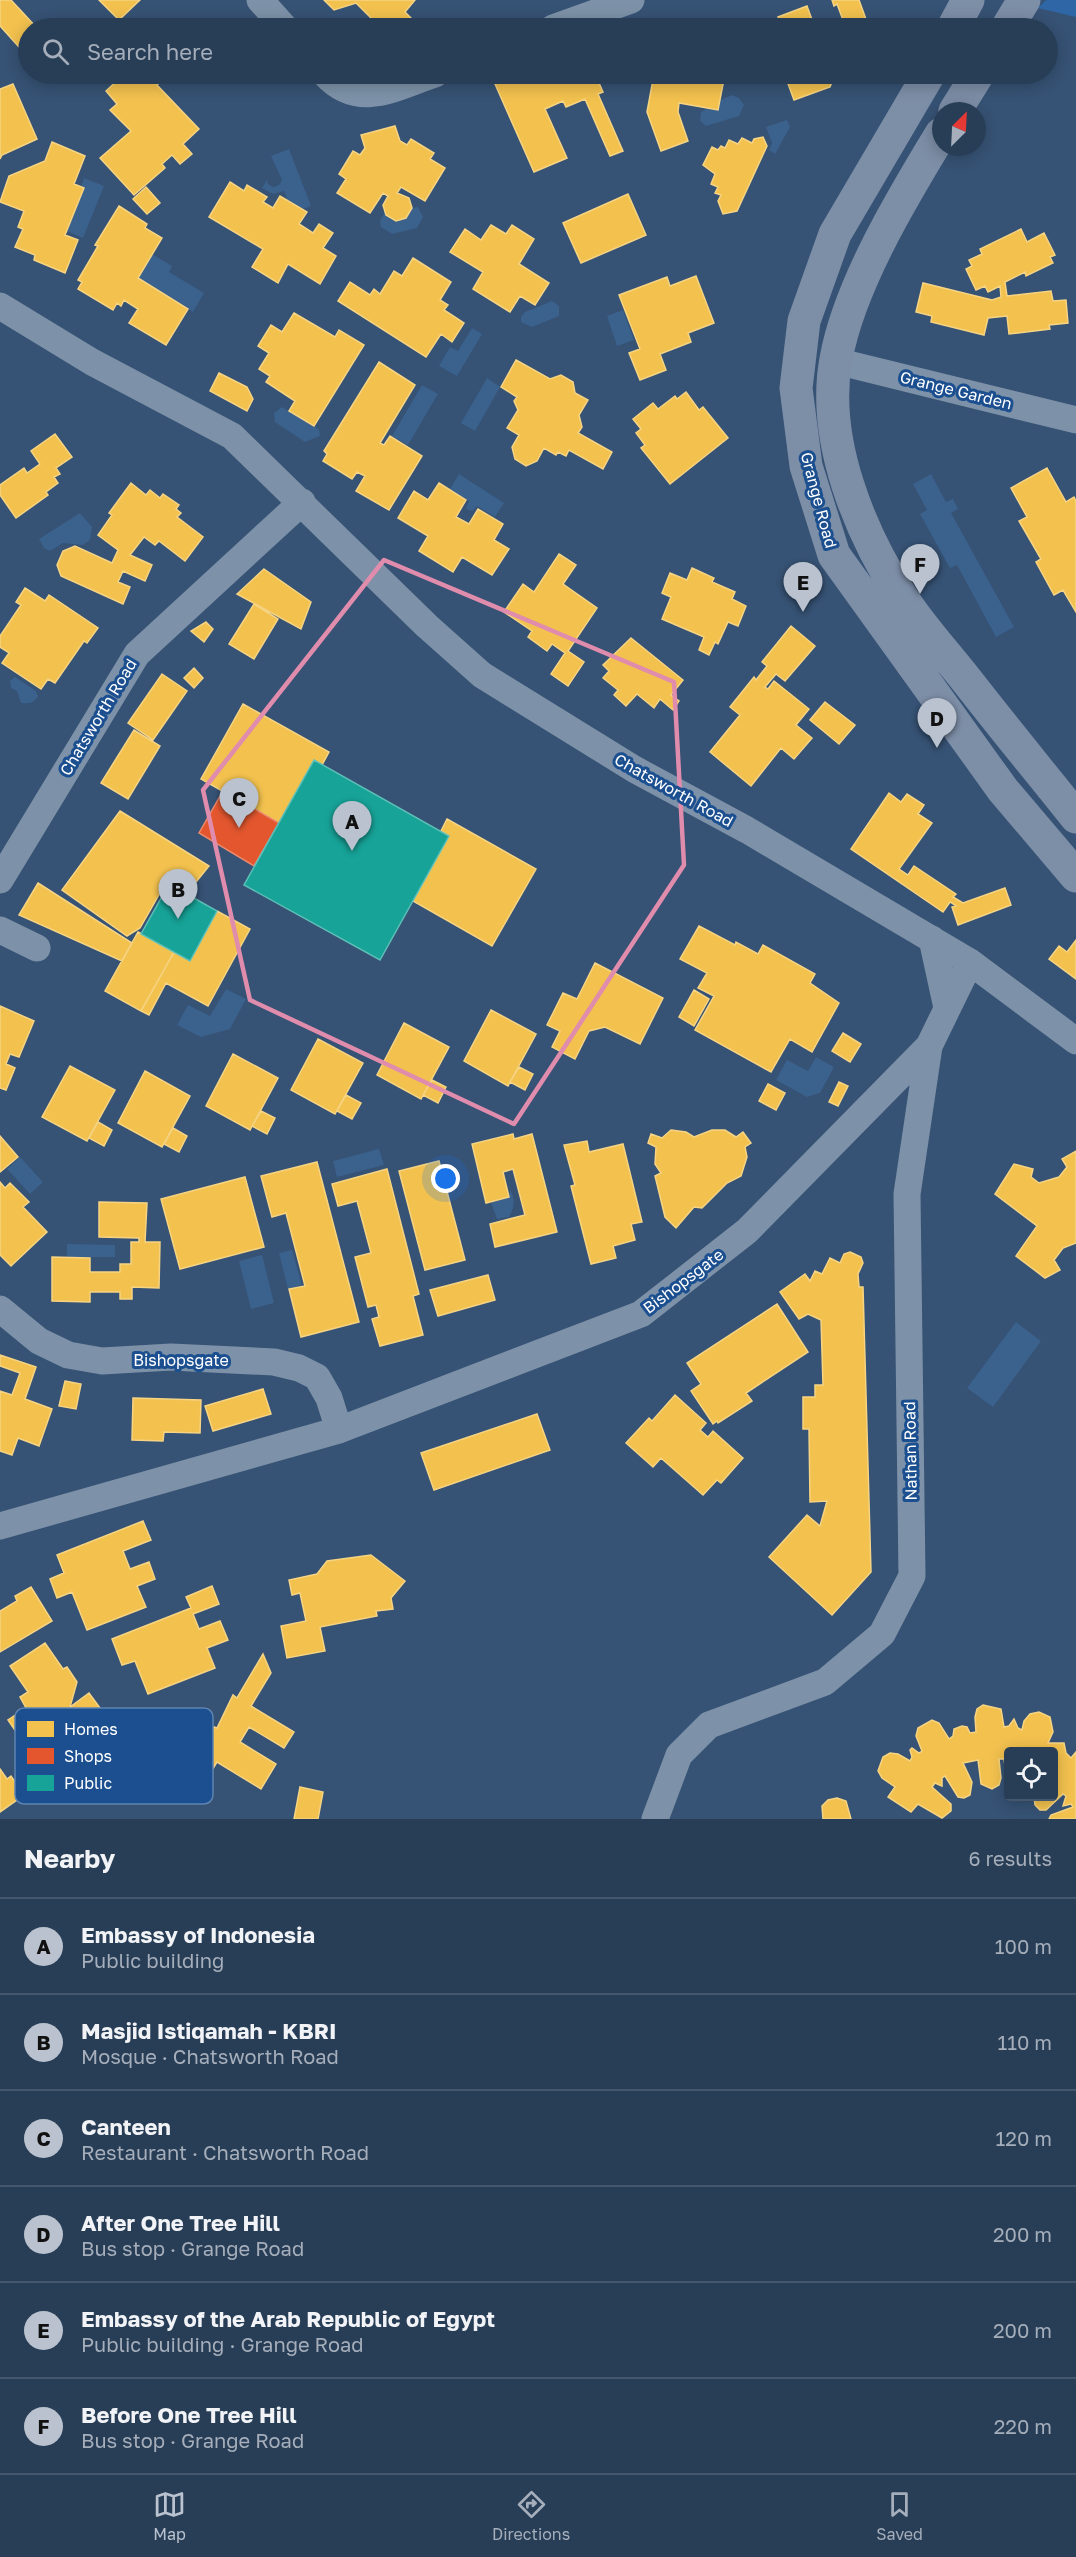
<!DOCTYPE html>
<meta charset="utf-8">
<style>
:root{--surface:#283e57;--page:#30455d;--text:#f1f3f6;--muted:#a5aeba;--line:#44576d;--accent:#b9c2ce}
body{margin:0;font-family:"Golos Text",sans-serif;background:var(--page);color:var(--text)}
.controls{position:absolute;right:18px;bottom:18px;display:grid;overflow:hidden;border-radius:6px;box-shadow:0 3px 15px #0003}
.controls button{width:54px;height:54px;display:grid;place-items:center;padding:0;border:0;border-bottom:2px solid var(--line);background:var(--surface);color:var(--text);font:30px sans-serif}
.compass{position:absolute;left:932px;top:102px;width:54px;height:54px;border-radius:50%;background:var(--surface);box-shadow:0 3px 15px #0003;rotate:24deg}
.you{position:absolute;left:446px;top:1179px;width:21px;height:21px;margin:-15px;border:4px solid #fff;border-radius:50%;background:#1a73e8;box-shadow:0 0 0 9px #1a73e833}
.badge{display:grid;place-items:center;width:39px;height:39px;border-radius:50%;background:var(--accent);color:#111;font-size:20px;font-weight:700}
.pin{position:absolute;translate:-50% -50px;filter:drop-shadow(0 2px 3px #0008)}
.pin::after{content:'';position:absolute;top:32px;width:21px;height:18px;background:inherit;clip-path:polygon(0 0,100% 0,50% 100%)}
.list{margin:0;padding:0;list-style:none}
h2{display:flex;justify-content:space-between;align-items:center;height:78px;margin:0;padding:0 24px;font-size:26px}
h2 small{font-size:20px;font-weight:400;color:var(--muted)}
.list li{display:grid;grid-template-columns:39px 1fr auto;gap:18px;align-items:center;box-sizing:border-box;height:96px;padding:0 24px;border-top:2px solid var(--line)}
.list b{display:block;font-size:22px;white-space:nowrap}
.list p{margin:0;font-size:20px;white-space:nowrap;color:var(--muted)}
.list em{font-size:20px;font-style:normal;color:var(--muted)}
.icon{flex:none;width:33px;height:33px;fill:none;stroke:currentColor;stroke-width:2;stroke-linecap:round;stroke-linejoin:round}
.map{position:relative;flex:none;width:1076px;height:1819px;overflow:hidden}
.search{position:absolute;background:var(--surface);box-shadow:0 3px 15px #0003;left:18px;right:18px;top:18px;height:66px;display:flex;align-items:center;gap:15px;box-sizing:border-box;padding:0 21px;border-radius:33px;color:var(--muted);font-size:22px}
.sheet{height:654px;background:var(--surface)}
nav{display:flex;justify-content:space-around;align-items:center;box-sizing:border-box;height:84px;border-top:2px solid var(--line);background:var(--surface);font-size:16px;color:var(--muted)}
nav a{display:grid;justify-items:center;gap:3px}
nav .on{color:var(--accent)}
.map>svg:first-child{display:block}
.green{fill:#2f66a5}
.water{fill:#3b618d}
.homes{fill:#f2c14e;stroke:#f6d483;stroke-width:1.5}
.shops{fill:#e4572e;stroke:#ec896d;stroke-width:1.5}
.public{fill:#17a398;stroke:#5dbfb7;stroke-width:1.5}
.lines{fill:none;stroke-linecap:round;stroke-linejoin:round}
.minor{stroke:#7d92a8;stroke-width:27}
.major{stroke:#7d8ea7;stroke-width:33}
.marked{fill:none;stroke:#e08cad;stroke-width:4.5;stroke-linejoin:round}
.labels{text-anchor:middle;dominant-baseline:central;stroke-width:6;stroke-linejoin:round;paint-order:stroke}
.street-label{font-size:16px;fill:#fff;stroke:#1b4f8f}
.key{fill:#1b4f8f;stroke:#5f84b1;stroke-width:1.5}
.key-label{font-size:16px;fill:#fff}
</style>
<div class="map">
<svg width="1076" height="1819" viewBox="0 0 1076 1819">
<rect width="100%" height="100%" fill="#365274"/>
<path class="green" d="M1046,0H1076V17L1038,8Z"/>
<path class="water" d="M732,95L739,98L744,105L739,116L706,126L700,121L701,112L708,108L718,110L720,100Z
M787,120L790,127L775,154L769,150L772,143L766,127Z
M289,149L311,206L303,209L287,199L284,191L273,194L262,188L267,180L268,184L273,187L279,185L282,180L271,156Z
M84,178L104,186L83,238L67,231L84,188L81,187Z
M418,207L423,217L417,228L392,234L381,227L380,221L385,212L396,221L406,218L412,208Z
M152,254L172,266L169,272L204,293L193,312L138,278Z
M552,301L559,306V316L532,327L521,322V317L525,312Z
M623,310L634,340L617,346L607,316Z
M472,328L482,334L457,376L439,366L450,347L458,351Z
M487,378L500,387L475,431L461,423Z
M422,385L438,394L408,445L392,436Z
M282,407L319,429L320,436L305,442L275,422L274,413Z
M459,474L504,503L495,517L477,506L472,511L468,510L466,508L469,501L450,489Z
M931,474L946,502L953,499L958,509L951,513L1014,627L996,637L957,565L950,568L920,514L927,510L913,484Z
M80,513L92,527L90,540L83,545L63,543L50,551L44,548L39,539Z
M15,677L36,691L38,696C34,703 29,704 21,703L17,691L11,688L10,681Z
M226,989L246,999L230,1029L201,1037L177,1025L188,1005L210,1016Z
M816,1057L834,1067L820,1093L807,1097L776,1080L787,1060L808,1071Z
M379,1149L384,1165L337,1177L333,1161Z
M20,1157L43,1182L30,1194L7,1169Z
M510,1190C516,1199 514,1208 509,1217L497,1219L491,1202L509,1197Z
M67,1244L115,1245V1257H67Z
M292,1250L302,1285L288,1289L279,1253Z
M262,1255L274,1303L251,1309L239,1261Z
M1016,1322L1041,1341L993,1407L967,1388Z"/>
<path class="homes" d="M0,0H11L37,28H28V57L0,26Z
M99,0H140L119,20Z
M324,0H415L405,12L419,26L369,28L367,26L373,20L356,3L334,10Z
M832,0H859L867,22L877,28H846L837,4L834,6Z
M807,6L815,28H783L778,17Z
M124,74H169L157,85L199,129L183,144L192,154L180,164L172,155L162,164L165,168L134,195L100,158L131,131L110,110L117,104L106,91Z
M518,74H530L534,83L552,76L551,74H595L603,92L598,94L623,151L610,156L585,99L566,107L563,101L545,109L567,158L534,172L495,84Z
M654,74H725L718,110L679,103L678,112L688,141L661,151L647,112Z
M751,74H779L755,83Z
M789,74H833L834,77L830,87L794,100L787,81L792,79Z
M13,84L37,139L2,155L0,159V89Z
M395,126L400,141L407,145L411,139L434,153L430,159L445,168L425,201L401,187L397,193L409,198L412,208L406,218L396,221L386,215L383,205L388,196L383,193L370,213L337,193L346,179L339,174L353,151L360,155L365,148L361,135Z
M763,137L767,146L737,211L723,214L718,201L721,195L715,193L718,187L711,184L715,174L703,165L712,147L718,150L721,146L725,148L729,140L738,144L742,138L752,143L754,139Z
M52,142L85,156L74,184L84,188L65,235L78,240L65,273L34,260L35,255L15,247L23,229L18,227L24,211L0,202L9,176L45,161Z
M230,182L244,191L247,185L267,197L263,202L273,208L280,196L307,212L299,224L313,233L319,224L333,233L323,248L336,256L320,284L288,264L278,283L252,267L263,249L209,217Z
M146,187L160,203L147,214L133,199Z
M628,194L646,235L581,263L563,223Z
M119,206L147,224L145,228L162,238L138,278L188,309L166,345L129,323L138,309L124,300L121,306L117,303L113,310L78,289L82,282L78,280L98,246L95,245Z
M491,225L506,234L512,225L534,239L519,264L549,283L535,305L520,296L510,312L473,289L483,272L450,252L465,229L481,240Z
M1021,229L1027,242L1044,233L1055,255L1050,257L1053,263L1026,276L1025,272L1005,282L1007,296L1051,291L1053,301L1066,300L1068,323L1049,325L1050,329L1009,334L1007,316L988,318L984,335L931,322L932,316L916,312L923,283L992,300L1001,297L1000,286L988,292L985,286L976,290L966,269L972,266L969,260L982,254L980,249Z
M413,258L451,282L440,300L448,305L444,310L464,323L452,342L441,334L426,357L338,301L350,282L370,295L374,289L380,294L394,271L402,276Z
M696,276L714,323L688,333L691,342L660,354L666,370L640,380L629,353L640,349L619,295L667,277L670,286Z
M294,313L335,337L339,330L364,345L314,426L289,411L295,401L266,382L270,376L259,369L269,353L258,346L271,325L282,332Z
M516,360L550,379L561,375L573,382L575,393L588,400L579,415L582,427L578,433L612,452L603,469L569,450L566,456L558,452L556,455L544,448L537,461L526,466L515,459L512,447L519,435L507,428L518,410L514,401L517,397L501,387Z
M379,362L415,385L380,443L384,445L390,436L422,456L389,510L356,491L365,476L357,472L352,479L323,461L327,454L324,451Z
M219,373L247,387L253,399L247,411L210,391Z
M686,392L699,410L703,407L728,438L670,484L641,448L645,445L636,433L641,429L633,419L653,403L658,409L675,396L677,399Z
M55,434L72,457L56,468L60,474L54,477L58,483L46,492L48,495L16,518L0,495V485L24,468L27,473L40,464L31,451Z
M1047,468L1066,502L1074,497L1076,501V612L1063,590L1054,595L1036,562L1041,559L1019,521L1027,517L1011,488Z
M131,483L146,495L150,490L160,498L163,494L179,505L176,509L181,513L177,517L203,537L185,561L159,541L155,545L144,537L130,555L152,565L145,581L123,571L118,582L130,587L123,604L61,576L57,565L63,551L75,546L112,563L118,550L98,535L112,515L109,513Z
M439,483L466,500L456,517L469,524L478,509L503,524L494,540L509,549L492,575L462,557L453,572L419,551L428,536L398,518L414,491L428,500Z
M559,554L576,565L563,584L597,608L568,651L584,662L568,686L551,674L565,653L552,644L547,651L528,637L532,631L504,612L523,584L534,592Z
M692,568L714,578L712,582L735,592L732,599L746,606L738,626L728,622L718,644L715,642L709,655L699,650L704,637L662,619L671,597L662,593L670,573L687,580Z
M264,569L311,602L301,629L237,594Z
M25,588L45,601L49,595L98,628L87,643L84,641L55,683L48,679L41,689L2,663L9,653L0,647V636L21,605L16,602Z
M254,604L278,619L254,659L229,644Z
M206,622L213,629L204,642L191,631Z
M791,626L815,646L785,681L776,674L765,687L768,689L774,681L809,709L796,725L812,738L794,759L781,748L751,786L710,752L740,715L730,707L754,677L756,680L767,666L762,662Z
M631,638L683,680L671,695L679,701L673,710L660,699L654,708L637,694L626,706L614,695L618,690L603,678L609,671L603,665Z
M194,668L203,678L194,688L184,678Z
M162,674L187,691L153,740L128,723Z
M825,702L855,725L839,744L810,720Z
M243,704L329,752L322,765L314,760L279,823L201,779Z
M134,730L160,746L128,799L101,783Z
M889,793L901,802L907,794L924,805L918,814L932,823L899,869L908,875L914,866L956,894L953,897L963,903L1005,888L1011,905L958,925L952,907L956,906L950,902L943,912L851,849Z
M120,811L209,866L188,892L168,879L140,928L127,936L62,890Z
M447,819L536,869L492,946L413,901L449,836L441,831Z
M38,883L132,943L122,961L19,915Z
M217,911L250,929L208,1006L166,983L149,1015L141,1011L174,952L190,961Z
M699,926L735,945L736,942L758,954L763,945L815,974L810,983L839,1003L812,1052L790,1039L771,1072L695,1030L714,996L698,988L707,973L680,959Z
M138,932L174,952L141,1011L105,991Z
M1076,940V979L1049,959L1059,946L1067,952Z
M595,963L663,998L640,1044L605,1027L589,1031L575,1059L552,1047L560,1031L547,1025L563,993L577,999Z
M694,990L709,999L694,1026L679,1017Z
M0,1006L34,1021L19,1057L10,1054L6,1064L15,1068L6,1090L0,1088Z
M491,1010L536,1034L508,1086L464,1061Z
M404,1023L449,1047L421,1099L377,1075Z
M843,1033L861,1044L850,1062L832,1051Z
M318,1039L363,1063L335,1114L291,1090Z
M233,1054L278,1078L250,1130L206,1106Z
M70,1066L115,1090L87,1141L42,1117Z
M519,1067L533,1074L525,1090L510,1082Z
M145,1071L190,1096L162,1147L118,1123Z
M432,1080L446,1087L438,1103L423,1095Z
M839,1082L848,1086L838,1106L829,1102Z
M768,1084L785,1093L776,1110L759,1101Z
M346,1095L361,1103L352,1119L337,1111Z
M261,1111L275,1118L267,1134L252,1126Z
M98,1122L112,1130L104,1146L89,1138Z
M173,1128L187,1136L179,1152L164,1144Z
M671,1130L686,1132L694,1137L712,1130H725L736,1137L743,1132L751,1143L745,1147L747,1157L741,1176L727,1183L702,1208L694,1207L676,1228L665,1217L655,1176L661,1173L655,1164L656,1147L648,1143L651,1134L662,1138Z
M513,1134L514,1139L532,1134L557,1232L495,1247L490,1224L525,1215L513,1169L503,1172L509,1197L486,1203L472,1144Z
M0,1136L18,1157L0,1172Z
M587,1141L589,1152L623,1144L642,1222L631,1224L635,1240L613,1246L616,1258L591,1264L571,1186L575,1185L564,1145Z
M1076,1151V1243L1063,1248L1054,1260L1060,1270L1045,1278L1016,1256L1037,1226L995,1194L1014,1164L1033,1169L1031,1177L1039,1183L1059,1177L1067,1167L1062,1159Z
M439,1161L465,1260L425,1270L399,1171Z
M317,1162L359,1322L301,1337L289,1289L305,1286L286,1213L272,1217L261,1176Z
M387,1169L419,1294L413,1296L423,1335L380,1346L372,1319L379,1317L376,1305L368,1307L355,1257L371,1253L357,1201L338,1206L332,1184Z
M245,1177L264,1247L180,1269L161,1199Z
M0,1182L5,1188L10,1183L29,1202L23,1207L47,1232L11,1266L0,1255Z
M99,1202L147,1203L145,1242H160L159,1288L132,1287V1299H120V1292H90V1302L52,1301V1257L90,1258V1272H120V1264H131V1242H139V1238L99,1237Z
M850,1252L861,1257L863,1263L858,1274L859,1287H863L871,1572L832,1615L769,1557L807,1515L820,1526L827,1501L810,1502L809,1429H803V1397H815V1385H823L821,1320L808,1314L799,1319L780,1292L805,1274L810,1281L815,1271L822,1274L830,1258L840,1263L844,1254Z
M488,1275L495,1300L438,1316L430,1290Z
M777,1304L808,1352L746,1393L752,1401L718,1423L717,1421L713,1424L691,1391L701,1384L687,1363Z
M0,1355L36,1367L25,1399L52,1409L39,1446L18,1438L12,1455L0,1451V1391L12,1395L20,1373L0,1366Z
M65,1381L81,1384L76,1409L59,1406Z
M263,1389L271,1414L213,1431L205,1406Z
M675,1395L706,1423L700,1430L708,1437L713,1431L743,1458L721,1483L717,1480L703,1495L661,1458L653,1467L626,1443L649,1418L652,1421Z
M133,1398L201,1400L200,1433L164,1432L163,1441L132,1440Z
M537,1414L550,1450L434,1490L421,1453Z
M143,1521L151,1540L123,1551L130,1569L149,1562L155,1579L137,1586L146,1607L87,1630L72,1592L57,1598L50,1579L64,1573L57,1555Z
M371,1555L405,1581L391,1598L393,1609L376,1611L377,1616L320,1627L325,1651L287,1658L281,1626L306,1621L300,1593L292,1595L289,1580L317,1574L327,1561Z
M212,1586L219,1604L193,1614L199,1629L220,1621L228,1640L207,1648L215,1668L148,1694L135,1661L122,1665L112,1639L191,1608L186,1597Z
M31,1587L52,1621L0,1652V1611L17,1601L15,1596Z
M45,1643L63,1669L67,1667L77,1682L70,1707L89,1693L120,1735L52,1784L8,1720L26,1708L20,1697L28,1692L10,1666Z
M263,1654L271,1673L251,1706L294,1732L284,1748L249,1727L240,1742L276,1764L261,1789L217,1762L193,1801L180,1793L203,1754L199,1752L214,1727L217,1728L233,1695L237,1698Z
M983,1705L1001,1709L1004,1727L1009,1726L1014,1719L1018,1728L1022,1730L1024,1721L1030,1714L1039,1712L1050,1717L1053,1732L1048,1743H1064L1066,1753L1071,1758L1076,1752V1819H1049L1051,1815L1073,1807L1071,1804L1063,1806L1066,1796L1063,1794L1046,1810H1040L1035,1805L1034,1796H1054V1752H1008V1767L1005,1766L1004,1759H999L1001,1778L999,1785L992,1789L981,1784L978,1760L963,1763L972,1782L970,1795L964,1798L958,1797L945,1776L942,1778V1786L935,1783L932,1787L951,1804V1811L942,1818L918,1804L911,1812L888,1797L895,1787L882,1778L878,1771L883,1757L890,1753L898,1754L910,1761L912,1757L910,1750L912,1748L919,1753L922,1751L916,1736L918,1728L932,1720L939,1723L949,1739L953,1736L954,1729L962,1726L967,1727L970,1733L976,1732L975,1717L977,1709Z
M0,1769L7,1779L11,1776L24,1795L0,1812Z
M300,1787L323,1792L318,1819H294Z
M837,1798L846,1801L851,1819H823L822,1806L828,1800Z"/>
<path class="shops" d="M223,791L279,823L254,866L199,833Z"/>
<path class="public" d="M314,760L449,836L380,960L244,885Z
M169,884L217,911L190,961L141,934Z"/>
<g class="lines">
<path class="minor" d="M260,0L285,28
M553,28L631,0
M325,74C359,111 396,87 435,74
M0,306L92,362L232,436L427,626L482,675L634,769L747,830L970,962L1076,1041
M836,361L1076,420
M0,880L137,654L302,502
M0,930L37,948
M932,939L947,1008
M0,1309L39,1341L68,1355L102,1361L171,1357L274,1362L299,1368L317,1377L329,1398L339,1430
M0,1526L339,1430L641,1314L747,1231L929,1046
M655,1819L679,1755L709,1725L825,1682L882,1634L912,1576L907,1194L929,1046L970,962"/>
<path class="major" d="M953,28L968,0
M1007,28L1024,0
M929,74L835,234L804,321L796,388L806,466L834,555L1003,790L1076,876
M955,111L978,74
M941,134C902,198 849,286 836,359C821,440 860,533 903,599C922,628 947,655 968,682C1003,727 1040,772 1076,817"/>
</g>
<path class="marked" d="M384,560L674,682L684,865L514,1124L250,1000L203,790Z"/>
<g class="labels">
<g class="street-label">
<text transform="translate(956 390) rotate(14)">Grange Garden</text>
<text transform="translate(819 500) rotate(75)">Grange Road</text>
<text transform="translate(98 717) rotate(-59)">Chatsworth Road</text>
<text transform="translate(674 790) rotate(29)">Chatsworth Road</text>
<text transform="translate(683 1281) rotate(-37)">Bishopsgate</text>
<text x="181" y="1360">Bishopsgate</text>
<text transform="translate(910 1451) rotate(-91)">Nathan Road</text>
</g>
</g>
<rect x="15" y="1708" width="198" height="96" rx="9" class="key"/>
<rect x="27" y="1721" width="27" height="16" fill="#f2c14e"/>
<rect x="27" y="1748" width="27" height="16" fill="#e4572e"/>
<rect x="27" y="1775" width="27" height="16" fill="#17a398"/>
<g class="key-label">
<text x="64" y="1735">Homes</text>
<text x="64" y="1762">Shops</text>
<text x="64" y="1789">Public</text>
</g>
</svg>
<div class="controls">
<button><svg class="icon" aria-label="locate" viewBox="0 0 24 24"><circle cx="12" cy="12" r="6"/><path d="M12 2v4M12 18v4M2 12h4M18 12h4"/></svg></button>
</div>
<svg class="compass" viewBox="-18 -18 36 36"><path d="M0-13l5 13h-10z" fill="#e53935"/><path d="M0 13l5-13h-10z" fill="#a5aeba"/></svg>
<div class="you"></div>
<div class="pin badge" style="left:352px;top:851px">A</div>
<div class="pin badge" style="left:178px;top:919px">B</div>
<div class="pin badge" style="left:239px;top:828px">C</div>
<div class="pin badge" style="left:937px;top:748px">D</div>
<div class="pin badge" style="left:803px;top:612px">E</div>
<div class="pin badge" style="left:920px;top:594px">F</div>
<div class="search"><svg class="icon" aria-label="search" viewBox="0 0 24 24"><circle cx="10" cy="10" r="6"/><path d="M15 15l6 6"/></svg>Search here</div>
</div>
<section class="sheet">
<h2>Nearby<small>6 results</small></h2>
<ul class="list">
<li><span class="badge">A</span><div><b>Embassy of Indonesia</b><p>Public building</p></div><em>100 m</em></li>
<li><span class="badge">B</span><div><b>Masjid Istiqamah - KBRI</b><p>Mosque · Chatsworth Road</p></div><em>110 m</em></li>
<li><span class="badge">C</span><div><b>Canteen</b><p>Restaurant · Chatsworth Road</p></div><em>120 m</em></li>
<li><span class="badge">D</span><div><b>After One Tree Hill</b><p>Bus stop · Grange Road</p></div><em>200 m</em></li>
<li><span class="badge">E</span><div><b>Embassy of the Arab Republic of Egypt</b><p>Public building · Grange Road</p></div><em>200 m</em></li>
<li><span class="badge">F</span><div><b>Before One Tree Hill</b><p>Bus stop · Grange Road</p></div><em>220 m</em></li>
</ul>
</section>
<nav>
<a class="on"><svg class="icon" aria-label="map" viewBox="0 0 24 24"><path d="M3 6l6-2 6 2 6-2v14l-6 2-6-2-6 2zM9 4v14M15 6v14"/></svg>Map</a>
<a><svg class="icon" aria-label="directions" viewBox="0 0 24 24"><path d="M12 3l9 9-9 9-9-9zM9 14v-3h6M13 9l2 2-2 2"/></svg>Directions</a>
<a><svg class="icon" aria-label="saved" viewBox="0 0 24 24"><path d="M7 4h10v16l-5-4-5 4z"/></svg>Saved</a>
</nav>
